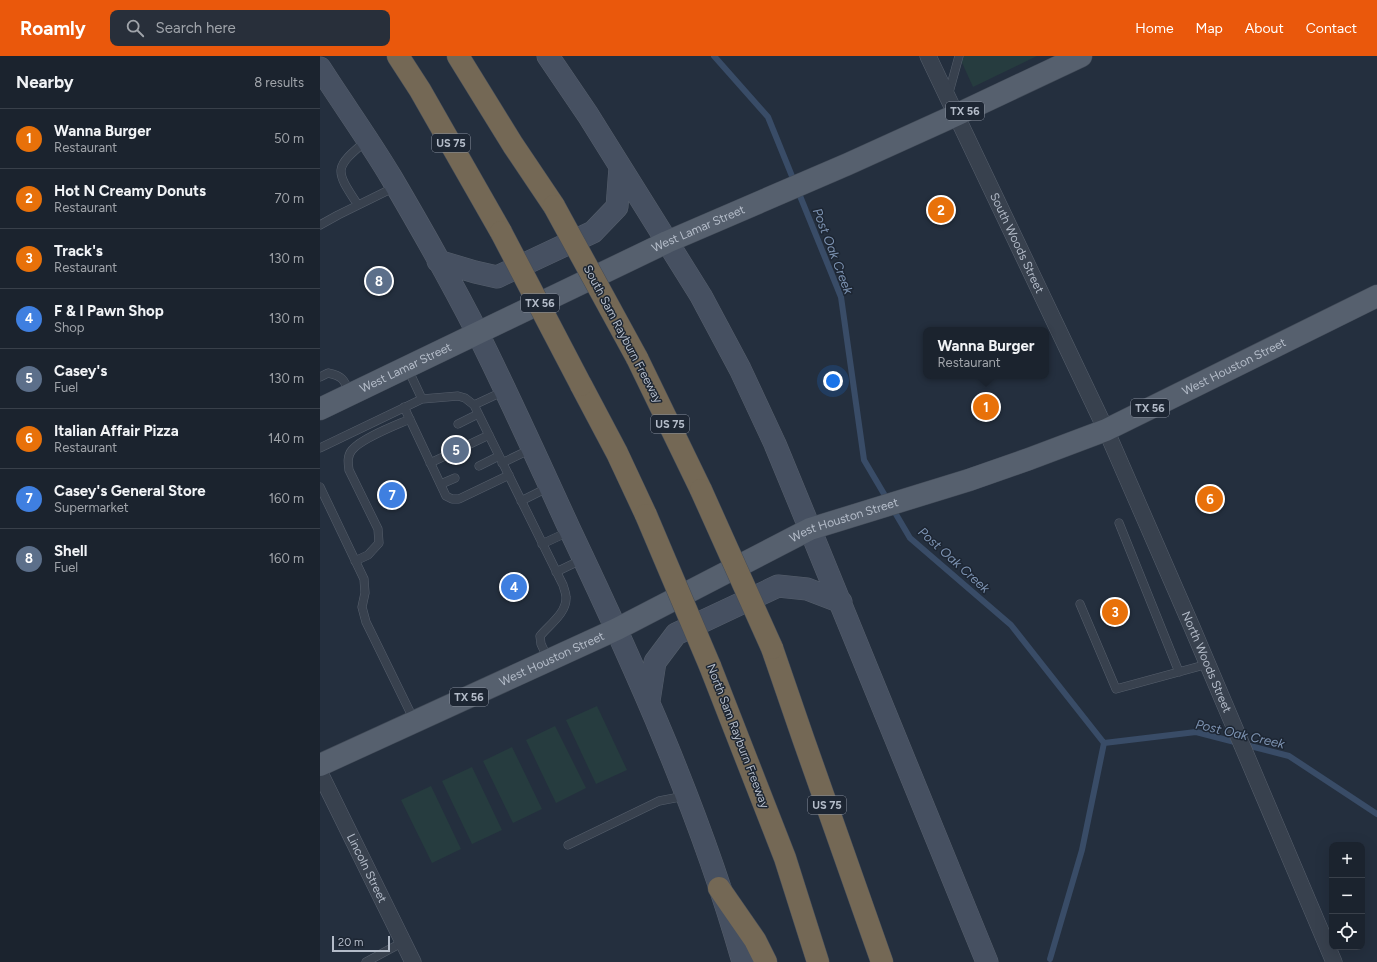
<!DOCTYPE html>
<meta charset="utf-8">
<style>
:root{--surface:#1b232e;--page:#282f3a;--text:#f1f3f6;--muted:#a0a4aa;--line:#39404a;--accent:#ea580c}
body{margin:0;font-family:Figtree,sans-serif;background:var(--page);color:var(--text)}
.controls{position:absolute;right:12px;bottom:12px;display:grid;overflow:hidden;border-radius:8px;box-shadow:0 4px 16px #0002}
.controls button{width:36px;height:36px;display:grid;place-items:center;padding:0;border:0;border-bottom:1px solid var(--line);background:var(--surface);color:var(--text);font:20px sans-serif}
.scale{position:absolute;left:12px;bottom:10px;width:58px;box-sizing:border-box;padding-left:4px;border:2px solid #b4bcc9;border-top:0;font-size:11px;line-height:14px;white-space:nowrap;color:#b4bcc9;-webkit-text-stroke:3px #1d2633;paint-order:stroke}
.you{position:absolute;left:513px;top:325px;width:14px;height:14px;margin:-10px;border:3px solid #fff;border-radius:50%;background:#1a73e8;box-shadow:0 0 0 6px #1a73e833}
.badge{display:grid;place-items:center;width:26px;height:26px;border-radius:50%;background:var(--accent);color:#fff;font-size:13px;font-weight:700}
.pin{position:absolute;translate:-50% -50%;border:2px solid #fff;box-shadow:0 1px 4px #0006}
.popup{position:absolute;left:603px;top:271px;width:126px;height:52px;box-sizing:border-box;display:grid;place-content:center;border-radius:8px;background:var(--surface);filter:drop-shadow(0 1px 3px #0005);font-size:13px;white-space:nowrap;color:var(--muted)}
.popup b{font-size:15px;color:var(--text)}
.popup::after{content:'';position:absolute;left:50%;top:100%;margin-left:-8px;border:8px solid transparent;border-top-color:var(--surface)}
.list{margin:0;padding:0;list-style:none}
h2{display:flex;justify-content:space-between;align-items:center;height:52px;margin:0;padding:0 16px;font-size:17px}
h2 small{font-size:13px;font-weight:400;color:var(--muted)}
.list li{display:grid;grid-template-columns:26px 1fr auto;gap:12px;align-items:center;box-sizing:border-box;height:60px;padding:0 16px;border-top:1px solid var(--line)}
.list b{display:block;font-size:15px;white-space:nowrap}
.list p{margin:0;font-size:13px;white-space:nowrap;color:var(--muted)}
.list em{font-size:13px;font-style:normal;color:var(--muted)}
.icon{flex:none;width:22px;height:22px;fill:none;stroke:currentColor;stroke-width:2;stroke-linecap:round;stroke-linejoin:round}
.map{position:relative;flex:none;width:1057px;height:906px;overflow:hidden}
header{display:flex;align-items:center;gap:24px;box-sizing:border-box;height:56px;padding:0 20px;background:var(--accent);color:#fff}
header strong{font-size:19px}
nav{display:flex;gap:22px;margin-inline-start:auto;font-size:14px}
.search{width:280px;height:36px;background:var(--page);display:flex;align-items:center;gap:10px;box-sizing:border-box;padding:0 14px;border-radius:8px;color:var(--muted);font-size:15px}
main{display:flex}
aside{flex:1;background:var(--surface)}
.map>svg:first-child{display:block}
.green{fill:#263c3f}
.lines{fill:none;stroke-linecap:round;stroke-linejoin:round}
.stream{stroke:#394c67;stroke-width:6}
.lane-casing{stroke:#565f6c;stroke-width:9}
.street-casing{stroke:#565f6c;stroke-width:17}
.secondary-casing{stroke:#565f6c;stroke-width:23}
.primary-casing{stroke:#414a57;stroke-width:23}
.highway-casing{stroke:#434c59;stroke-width:23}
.lane{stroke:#38414e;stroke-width:8}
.street{stroke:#38414e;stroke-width:16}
.secondary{stroke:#465061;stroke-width:22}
.primary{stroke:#56606e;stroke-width:22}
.highway{stroke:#746855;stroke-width:22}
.highway-bridge-casing{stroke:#434c59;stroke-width:23;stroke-linecap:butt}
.highway-bridge{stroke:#746855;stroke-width:22}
.labels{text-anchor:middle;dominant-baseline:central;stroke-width:3;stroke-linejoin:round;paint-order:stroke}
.shield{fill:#1d2633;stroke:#878f9c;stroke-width:1}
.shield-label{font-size:11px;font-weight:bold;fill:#b4bcc9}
.street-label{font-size:12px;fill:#b4bcc9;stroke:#1d2633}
.water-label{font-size:13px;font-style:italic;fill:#7c92b1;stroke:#1d2633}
</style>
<header>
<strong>Roamly</strong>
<div class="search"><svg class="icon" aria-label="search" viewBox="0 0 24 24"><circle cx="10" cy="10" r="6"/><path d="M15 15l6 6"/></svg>Search here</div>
<nav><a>Home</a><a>Map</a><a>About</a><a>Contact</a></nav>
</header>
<main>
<aside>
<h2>Nearby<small>8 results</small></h2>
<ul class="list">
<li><span class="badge" style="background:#e8710a">1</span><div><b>Wanna Burger</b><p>Restaurant</p></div><em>50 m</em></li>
<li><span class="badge" style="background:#e8710a">2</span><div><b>Hot N Creamy Donuts</b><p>Restaurant</p></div><em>70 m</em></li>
<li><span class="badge" style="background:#e8710a">3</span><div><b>Track's</b><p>Restaurant</p></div><em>130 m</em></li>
<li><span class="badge" style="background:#3f7fe0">4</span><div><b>F &amp; I Pawn Shop</b><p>Shop</p></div><em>130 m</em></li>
<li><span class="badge" style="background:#5c6f8a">5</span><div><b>Casey's</b><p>Fuel</p></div><em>130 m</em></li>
<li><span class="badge" style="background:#e8710a">6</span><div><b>Italian Affair Pizza</b><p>Restaurant</p></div><em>140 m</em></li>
<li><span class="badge" style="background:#3f7fe0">7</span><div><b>Casey's General Store</b><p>Supermarket</p></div><em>160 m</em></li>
<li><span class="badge" style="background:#5c6f8a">8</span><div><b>Shell</b><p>Fuel</p></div><em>160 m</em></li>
</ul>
</aside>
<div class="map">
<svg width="1057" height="906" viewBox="0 0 1057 906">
<rect width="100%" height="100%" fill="#242f3e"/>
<path class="green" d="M639,0H717L653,31Z
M277,650L307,714L276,728L246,664Z
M235,670L266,732L236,747L206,684Z
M192,691L222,753L193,767L163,705Z
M152,711L182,774L152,788L122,725Z
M111,730L141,793L112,807L81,744Z"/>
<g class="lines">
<path class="stream" d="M394,0L448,61L521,241L544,404L590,482L691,569L784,687L876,676L969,700L1057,758
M730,903L762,794L784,687"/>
<defs>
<path id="lane" d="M628,40L639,0
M38,149C14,113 14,112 47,84
M0,169L18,159L75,131
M87,311L102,343
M0,321L8,317C23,320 24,324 30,337
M154,349L184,335
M84,351L126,440L132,443H139L189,419
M138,368L158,358
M148,389L169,379
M0,392L102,343L138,340L145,342L154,349L243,529C244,533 246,537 246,541C247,557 229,569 220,580L221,588L228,603
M110,407L125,400
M182,407L211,393
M159,410L179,400
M121,428L135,422
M0,431L44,523L45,537L42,551L46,566L94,664
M201,445L229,431
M799,467L859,616
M222,488L250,475
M35,505L48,499L59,487L58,473L29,414C28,407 27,400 32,394C42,382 74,370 90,363
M236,516L263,503
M760,548L796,633L888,608
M248,789L339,745L365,740
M46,906L83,886"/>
<g id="street">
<path id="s1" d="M608,0L786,374L871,569L1014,906"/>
<path id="s2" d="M0,717L93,906"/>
</g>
<path id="secondary" d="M228,0L268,59L381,240L420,313L455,388L490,473L667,906
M0,12C23,48 49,84 71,121C101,172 131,225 158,278C190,342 219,407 249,472C316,613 380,755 423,906
M118,205L155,216L177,221L273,176L297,151L300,111
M329,645L335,606L356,578L458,530L487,533L521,546"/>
<g id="primary">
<path id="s3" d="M0,353L347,186L528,108L636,59L761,0"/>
<path id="s4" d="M0,709L297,573L490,473L649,424L709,403L786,374L1057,240"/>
</g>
<path id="highway" d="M78,0L100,34L181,176
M138,0L193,89L234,150
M317,302L381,434
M261,329L297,397L326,459
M452,592L483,682L562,906
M390,610L465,802L498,906
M399,832L435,884L446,906"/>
</defs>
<use href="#lane" class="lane-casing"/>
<use href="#street" class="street-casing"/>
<use href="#secondary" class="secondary-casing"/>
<use href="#primary" class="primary-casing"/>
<use href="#highway" class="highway-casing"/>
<use href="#lane" class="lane"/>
<use href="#street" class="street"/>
<use href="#secondary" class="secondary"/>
<use href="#primary" class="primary"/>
<use href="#highway" class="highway"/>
<defs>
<path id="highway-bridge" d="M234,150L317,302
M181,176L261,329
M381,434L452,592
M326,459L390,610"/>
</defs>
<use href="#highway-bridge" class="highway-bridge-casing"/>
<use href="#highway-bridge" class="highway-bridge"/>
</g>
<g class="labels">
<g class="shield">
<rect x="626" y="46" width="38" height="18" rx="3"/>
<rect x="112" y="78" width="38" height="18" rx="3"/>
<rect x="201" y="238" width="38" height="18" rx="3"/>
<rect x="811" y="343" width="38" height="18" rx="3"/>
<rect x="331" y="359" width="38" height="18" rx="3"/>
<rect x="130" y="632" width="38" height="18" rx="3"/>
<rect x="488" y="740" width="38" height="18" rx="3"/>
</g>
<g class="shield-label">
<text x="645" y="55">TX 56</text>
<text x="131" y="87">US 75</text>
<text x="220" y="247">TX 56</text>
<text x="830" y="352">TX 56</text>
<text x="350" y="368">US 75</text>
<text x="149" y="641">TX 56</text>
<text x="507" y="749">US 75</text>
</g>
<g class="street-label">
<text stroke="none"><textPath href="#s3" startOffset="419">West Lamar Street</textPath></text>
<text stroke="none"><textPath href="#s1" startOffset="207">South Woods Street</textPath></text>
<text transform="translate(303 278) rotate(62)">South Sam Rayburn Freeway</text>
<text stroke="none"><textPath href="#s4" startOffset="999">West Houston Street</textPath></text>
<text stroke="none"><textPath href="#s3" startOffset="95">West Lamar Street</textPath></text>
<text stroke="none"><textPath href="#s4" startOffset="579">West Houston Street</textPath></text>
<text stroke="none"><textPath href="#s4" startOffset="255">West Houston Street</textPath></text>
<text stroke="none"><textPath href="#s1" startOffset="667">North Woods Street</textPath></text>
<text transform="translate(418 680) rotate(69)">North Sam Rayburn Freeway</text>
<text stroke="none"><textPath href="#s2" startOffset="106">Lincoln Street</textPath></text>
</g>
<g class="water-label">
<text transform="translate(513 195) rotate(69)">Post Oak Creek</text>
<text transform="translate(634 504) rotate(42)">Post Oak Creek</text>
<text transform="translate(920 678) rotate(13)">Post Oak Creek</text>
</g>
</g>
</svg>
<div class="controls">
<button>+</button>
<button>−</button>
<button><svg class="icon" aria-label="locate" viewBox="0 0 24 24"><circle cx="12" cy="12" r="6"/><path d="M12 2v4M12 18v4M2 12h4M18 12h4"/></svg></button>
</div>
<div class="scale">20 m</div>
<div class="you"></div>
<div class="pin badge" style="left:666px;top:351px;background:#e8710a">1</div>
<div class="popup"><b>Wanna Burger</b>Restaurant</div>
<div class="pin badge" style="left:621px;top:154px;background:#e8710a">2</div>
<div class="pin badge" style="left:795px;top:556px;background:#e8710a">3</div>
<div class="pin badge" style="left:194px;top:531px;background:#3f7fe0">4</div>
<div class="pin badge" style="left:136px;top:394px;background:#5c6f8a">5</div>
<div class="pin badge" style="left:890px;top:443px;background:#e8710a">6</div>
<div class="pin badge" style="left:72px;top:439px;background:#3f7fe0">7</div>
<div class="pin badge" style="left:59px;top:225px;background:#5c6f8a">8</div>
</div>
</main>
